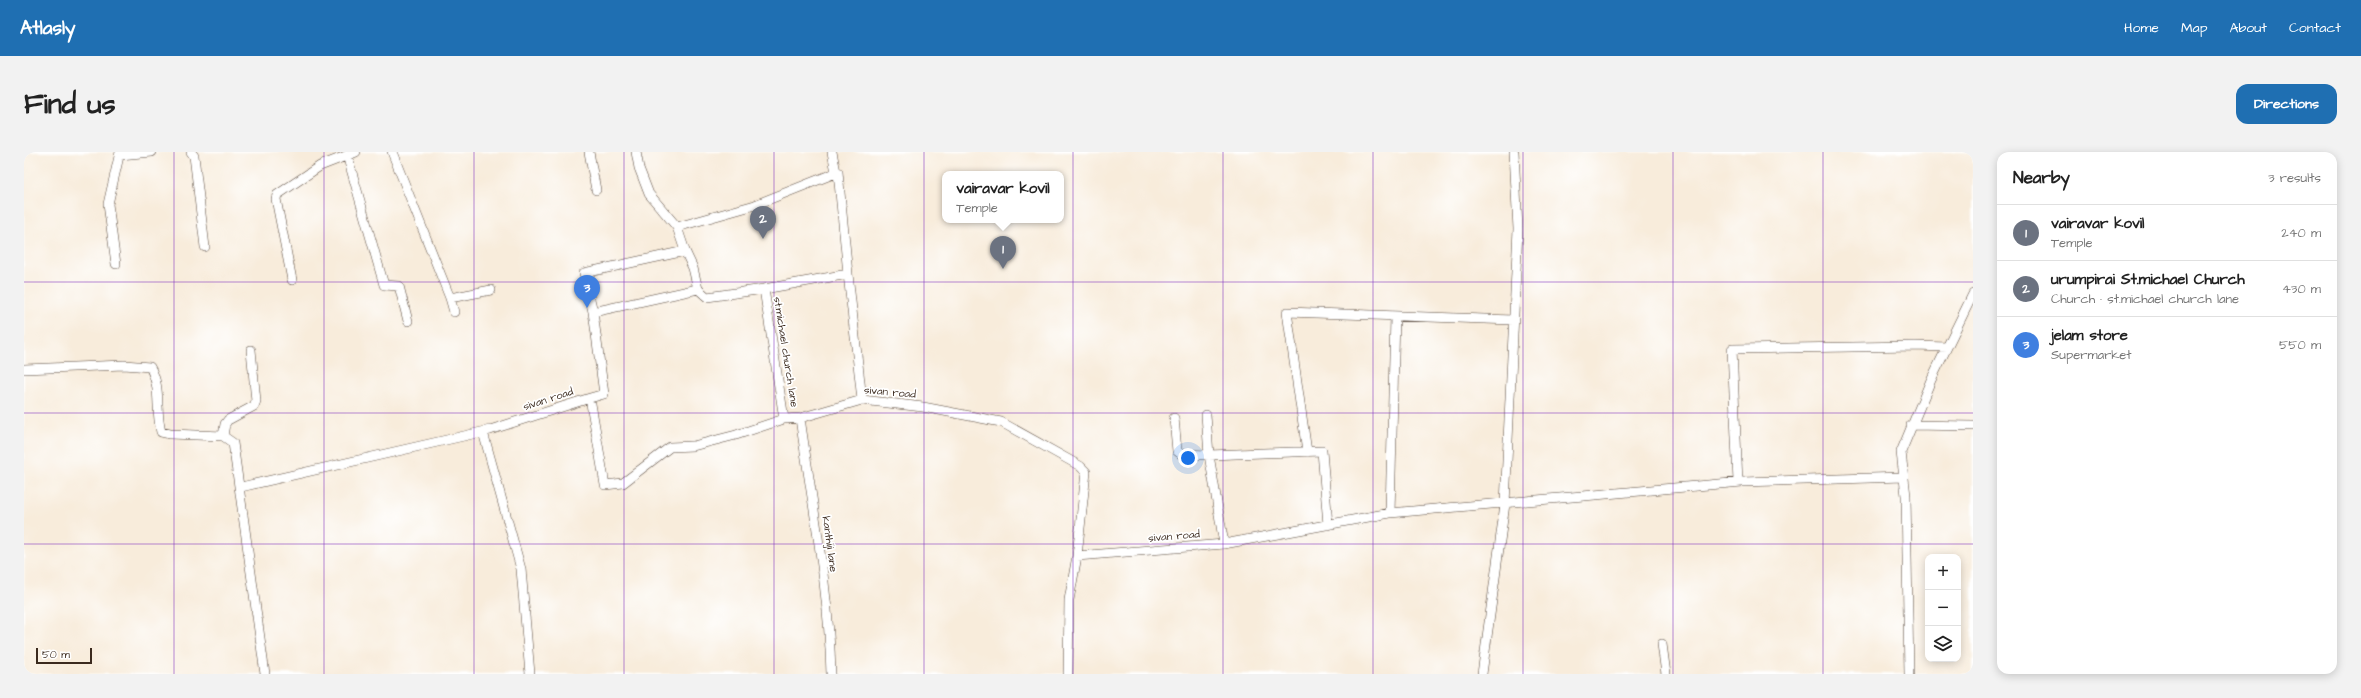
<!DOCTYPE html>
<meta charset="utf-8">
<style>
:root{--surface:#fff;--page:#f2f2f2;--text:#222;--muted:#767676;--line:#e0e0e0;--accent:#1f6fb2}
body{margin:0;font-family:"Architects Daughter",sans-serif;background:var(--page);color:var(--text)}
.controls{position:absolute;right:12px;bottom:12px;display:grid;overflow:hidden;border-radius:8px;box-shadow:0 2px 10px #0003}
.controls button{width:36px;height:36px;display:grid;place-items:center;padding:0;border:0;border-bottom:1px solid var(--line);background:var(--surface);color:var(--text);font:20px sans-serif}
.scale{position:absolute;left:12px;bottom:10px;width:56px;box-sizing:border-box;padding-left:4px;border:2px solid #3b2a1e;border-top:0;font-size:11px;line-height:14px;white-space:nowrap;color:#3b2a1e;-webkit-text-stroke:3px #fff;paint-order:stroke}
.you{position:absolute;left:1164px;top:306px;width:14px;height:14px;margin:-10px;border:3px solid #fff;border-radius:50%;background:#1a73e8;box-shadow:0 0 0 6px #1a73e833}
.badge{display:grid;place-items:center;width:26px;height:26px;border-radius:50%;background:var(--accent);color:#fff;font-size:13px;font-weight:700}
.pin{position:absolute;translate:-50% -33px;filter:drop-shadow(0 1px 2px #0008)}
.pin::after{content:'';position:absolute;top:21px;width:14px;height:12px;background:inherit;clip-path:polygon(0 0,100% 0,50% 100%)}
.popup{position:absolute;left:918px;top:19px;width:122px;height:52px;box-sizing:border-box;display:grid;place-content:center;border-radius:8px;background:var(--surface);filter:drop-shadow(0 1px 3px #0005);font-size:13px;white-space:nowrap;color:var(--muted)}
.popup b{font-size:15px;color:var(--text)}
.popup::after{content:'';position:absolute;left:50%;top:100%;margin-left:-8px;border:8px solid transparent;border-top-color:var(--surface)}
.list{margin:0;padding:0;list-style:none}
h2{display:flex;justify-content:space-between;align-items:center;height:52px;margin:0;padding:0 16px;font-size:17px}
h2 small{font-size:13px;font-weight:400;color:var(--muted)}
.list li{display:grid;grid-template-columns:26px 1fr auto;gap:12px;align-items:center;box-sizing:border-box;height:56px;padding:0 16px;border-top:1px solid var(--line)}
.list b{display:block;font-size:15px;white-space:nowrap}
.list p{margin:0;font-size:13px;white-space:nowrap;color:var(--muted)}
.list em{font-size:13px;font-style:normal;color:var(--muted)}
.icon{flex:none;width:22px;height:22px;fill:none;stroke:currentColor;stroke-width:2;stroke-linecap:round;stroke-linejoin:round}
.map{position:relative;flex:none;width:1949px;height:522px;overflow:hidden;border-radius:12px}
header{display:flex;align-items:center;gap:24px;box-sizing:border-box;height:56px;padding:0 20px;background:var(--accent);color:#fff}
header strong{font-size:19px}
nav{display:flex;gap:22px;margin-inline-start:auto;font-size:14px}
.intro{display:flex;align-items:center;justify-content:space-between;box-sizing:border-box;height:96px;padding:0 24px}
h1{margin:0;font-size:28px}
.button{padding:10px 18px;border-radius:12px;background:var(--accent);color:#fff;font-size:14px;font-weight:700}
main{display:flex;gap:24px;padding:0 24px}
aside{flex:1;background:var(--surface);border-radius:12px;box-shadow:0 2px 10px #0003}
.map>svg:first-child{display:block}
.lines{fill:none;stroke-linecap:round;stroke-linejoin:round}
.minor-casing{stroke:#57473a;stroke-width:10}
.minor{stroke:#fff;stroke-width:9}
.grid{fill:none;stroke:#7b2cbf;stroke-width:1;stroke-opacity:0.55}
.labels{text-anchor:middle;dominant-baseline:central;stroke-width:3.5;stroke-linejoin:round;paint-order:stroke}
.street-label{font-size:11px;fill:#3b2a1e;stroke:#fff}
</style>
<header>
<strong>Atlasly</strong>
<nav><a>Home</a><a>Map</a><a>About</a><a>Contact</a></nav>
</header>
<div class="intro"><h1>Find us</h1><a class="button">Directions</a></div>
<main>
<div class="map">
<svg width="1949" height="522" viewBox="0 0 1949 522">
<rect width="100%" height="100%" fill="#fff"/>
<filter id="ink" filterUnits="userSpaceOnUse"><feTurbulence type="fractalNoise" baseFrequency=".025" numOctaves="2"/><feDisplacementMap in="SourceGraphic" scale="8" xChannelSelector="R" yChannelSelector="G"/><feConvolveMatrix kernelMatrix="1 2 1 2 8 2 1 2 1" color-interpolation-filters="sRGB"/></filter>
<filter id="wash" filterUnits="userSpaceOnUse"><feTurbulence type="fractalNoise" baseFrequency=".012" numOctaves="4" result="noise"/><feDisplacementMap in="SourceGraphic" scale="16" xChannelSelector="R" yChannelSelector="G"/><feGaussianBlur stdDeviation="0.9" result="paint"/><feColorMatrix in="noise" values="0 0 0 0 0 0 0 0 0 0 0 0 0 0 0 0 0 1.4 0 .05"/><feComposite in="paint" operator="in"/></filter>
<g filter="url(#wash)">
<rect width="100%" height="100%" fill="#f8ecdb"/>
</g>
<g filter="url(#ink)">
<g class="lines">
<defs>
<path id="minor" d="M167,0L170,4L181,95
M368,0L426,146L467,138
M565,0L572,38
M612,0L615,16L625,42L653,75L661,99L669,116L674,137L683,145L740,137L760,267
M808,0L812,20
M96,3L128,0
M323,3L360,133L375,134L384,169
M653,75L731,53L814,20L824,122L740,137
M92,112L84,52L96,0
M824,122L838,248
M268,128L252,47L253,43L296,14L332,0
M426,146L430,160
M569,160L560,121L661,99
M0,217L100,213L126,215C138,236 131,257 137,280L146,282L199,284L209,291L241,522
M566,246L580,242L569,160L674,137
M776,266C788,351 805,436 807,522
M1150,266L1153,299L1157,302L1185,303L1182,263
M1887,273L1949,274
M459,280L497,417L506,522
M199,284L201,272L204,268L230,254L232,249L227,198
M1283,300L1263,160L1489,168
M1714,330L1708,197L1891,194L1923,195
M217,335L466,278L566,246L581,333L599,331L646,295L669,294L712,283L760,267L776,266L838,248L899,255L977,270L1056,314L1062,320L1053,404L1200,392L1366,361L1718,330L1879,325
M1366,361L1371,165
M1200,392L1185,303L1298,299L1304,373
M1638,492L1642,522
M1044,522L1045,448L1053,404
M1458,522L1481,352L1494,77L1490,0
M1885,522L1882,344L1877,300L1907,228L1949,142"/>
</defs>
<use href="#minor" class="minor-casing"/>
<use href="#minor" class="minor"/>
</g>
</g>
<path class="grid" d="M150,0V522M300,0V522M450,0V522M600,0V522M750,0V522M900,0V522M1049,0V522M1199,0V522M1349,0V522M1499,0V522M1649,0V522M1799,0V522M0,130H1949M0,261H1949M0,392H1949"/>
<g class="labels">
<g class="street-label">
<text transform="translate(762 200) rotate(81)">st.michael church lane</text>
<text transform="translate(866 240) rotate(5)">sivan road</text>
<text transform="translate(524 247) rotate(-18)">sivan road</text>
<text transform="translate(1150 384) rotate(-5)">sivan road</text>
<text transform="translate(806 392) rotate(82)">kanthiji lane</text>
</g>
</g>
</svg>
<div class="controls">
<button>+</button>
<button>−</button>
<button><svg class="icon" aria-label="layers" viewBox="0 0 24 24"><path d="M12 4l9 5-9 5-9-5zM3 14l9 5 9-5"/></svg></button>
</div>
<div class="scale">50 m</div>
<div class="you"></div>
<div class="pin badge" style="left:979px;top:117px;background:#6b7280">1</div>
<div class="popup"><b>vairavar kovil</b>Temple</div>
<div class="pin badge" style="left:739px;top:87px;background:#6b7280">2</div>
<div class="pin badge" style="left:563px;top:156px;background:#3f7fe0">3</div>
</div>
<aside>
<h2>Nearby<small>3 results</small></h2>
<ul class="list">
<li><span class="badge" style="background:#6b7280">1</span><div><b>vairavar kovil</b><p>Temple</p></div><em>240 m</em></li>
<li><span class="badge" style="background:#6b7280">2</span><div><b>urumpirai St.michael Church</b><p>Church · st.michael church lane</p></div><em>430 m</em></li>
<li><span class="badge" style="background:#3f7fe0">3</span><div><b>jelam store</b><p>Supermarket</p></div><em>550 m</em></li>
</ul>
</aside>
</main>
